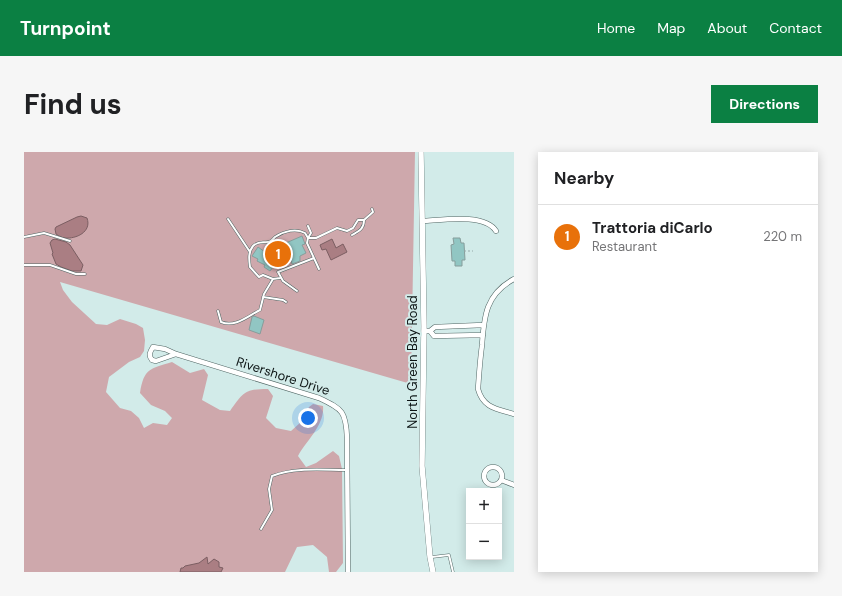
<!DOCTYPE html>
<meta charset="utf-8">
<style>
:root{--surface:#fff;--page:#f6f6f6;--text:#202124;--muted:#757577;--line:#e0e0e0;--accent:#0b8043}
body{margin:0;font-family:"DM Sans",sans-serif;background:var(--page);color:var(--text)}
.controls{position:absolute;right:12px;bottom:12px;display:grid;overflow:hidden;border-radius:0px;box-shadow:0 2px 10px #0003}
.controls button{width:36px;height:36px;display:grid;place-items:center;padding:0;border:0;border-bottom:1px solid var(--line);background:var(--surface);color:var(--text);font:20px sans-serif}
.you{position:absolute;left:284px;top:266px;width:14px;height:14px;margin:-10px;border:3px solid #fff;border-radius:50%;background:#1a73e8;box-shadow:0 0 0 6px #1a73e833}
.badge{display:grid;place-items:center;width:26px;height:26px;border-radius:50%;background:var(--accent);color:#fff;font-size:13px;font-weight:700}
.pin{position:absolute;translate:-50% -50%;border:2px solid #fff;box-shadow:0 1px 4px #0006}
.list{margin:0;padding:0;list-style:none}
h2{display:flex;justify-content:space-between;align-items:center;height:52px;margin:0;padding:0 16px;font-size:17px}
h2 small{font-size:13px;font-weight:400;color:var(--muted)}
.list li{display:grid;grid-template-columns:26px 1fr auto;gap:12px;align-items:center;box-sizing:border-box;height:64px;padding:0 16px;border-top:1px solid var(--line)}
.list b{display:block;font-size:15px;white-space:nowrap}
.list p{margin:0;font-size:13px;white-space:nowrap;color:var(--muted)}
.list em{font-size:13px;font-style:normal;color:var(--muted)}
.map{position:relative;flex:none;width:490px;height:420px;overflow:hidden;border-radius:0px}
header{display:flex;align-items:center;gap:24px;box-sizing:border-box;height:56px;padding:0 20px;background:var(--accent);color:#fff}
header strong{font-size:19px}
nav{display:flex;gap:22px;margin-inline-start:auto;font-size:14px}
.intro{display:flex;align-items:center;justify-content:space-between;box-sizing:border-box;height:96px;padding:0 24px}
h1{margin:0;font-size:28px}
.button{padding:10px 18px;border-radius:0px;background:var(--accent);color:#fff;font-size:14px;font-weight:700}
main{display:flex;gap:24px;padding:0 24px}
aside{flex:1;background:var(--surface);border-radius:0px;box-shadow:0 2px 10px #0003}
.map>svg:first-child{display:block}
.green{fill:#cea8ac}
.water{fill:#aa7e83;stroke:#7b5e62}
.building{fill:#91c6c3;stroke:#869d9b}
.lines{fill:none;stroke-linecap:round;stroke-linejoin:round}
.service-casing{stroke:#4f6563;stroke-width:3}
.minor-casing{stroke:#4f6563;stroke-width:5.5}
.tertiary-casing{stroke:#4f6563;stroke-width:6}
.path{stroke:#95a9a8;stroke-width:1;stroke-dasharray:2 2;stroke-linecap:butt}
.service{stroke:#fff;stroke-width:2}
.minor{stroke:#fff;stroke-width:4.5}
.tertiary{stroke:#fff;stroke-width:5.5}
.labels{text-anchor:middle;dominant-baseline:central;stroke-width:4;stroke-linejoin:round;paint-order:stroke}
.street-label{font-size:13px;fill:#0d1515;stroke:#d2ebe9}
</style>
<header>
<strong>Turnpoint</strong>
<nav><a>Home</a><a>Map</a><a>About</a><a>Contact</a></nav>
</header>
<div class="intro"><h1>Find us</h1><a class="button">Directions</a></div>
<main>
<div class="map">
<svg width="490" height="420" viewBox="0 0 490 420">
<rect width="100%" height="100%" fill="#d2ebe9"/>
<path class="green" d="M0,0H391L387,232L36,130L39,138L48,150L72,172L83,173L96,167L112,172L119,176L121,188L120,199L116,205L105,210L85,225L82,240L96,256L107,259L115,266L120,276L129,271L143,273L148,266L141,259L127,253L116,241C120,216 126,217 148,210L166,221L180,217L184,223L178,248L196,258L206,259C219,241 220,237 244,237L249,244L242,266L252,276L267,279L277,270L285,255L289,252L299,254C301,273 282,289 274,304L282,315L292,311L309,299L315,304L318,317L319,411L312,420H305L303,405L289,393L273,395L261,420H0Z"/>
<path class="water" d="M57,64L63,66C68,80 52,87 41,86C38,86 35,84 32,82L31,77L32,75L53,65Z
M31,87L42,90L46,93L59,113L57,119H48L37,115L32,112L28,102L29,101L26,91L28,88Z
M308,87L312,96L319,92L323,100L307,108L302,97L298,98L296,93Z
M183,405L184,412L190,407L195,410V415L199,416L197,420H156L157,416H159L161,414L175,411Z"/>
<path class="building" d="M278,84L281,92L278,93L282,101L276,104V109L268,112L267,108L249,115L246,119L240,115L241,113L233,109L234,107L228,104L234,95L241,100Z
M429,86H436L437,91H440L441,108H438V114H431V109H428L427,93L430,92Z
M230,164L240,168L236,182L225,178L228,165Z"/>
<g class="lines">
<defs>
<path id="service" d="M204,67L226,100
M328,83C335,79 340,77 340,68L349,60L348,57
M0,85L20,81L46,89
M284,86H292L313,76L323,79L329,76L334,68H340
M284,86L287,81L284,74
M0,113H26L52,122H61
M256,126L249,127L239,123L235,125L226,115C225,108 224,100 229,94C234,89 238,91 244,90C247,90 249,87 251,85C260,79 272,76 281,81L284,86L283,91L295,117
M273,139L259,129L254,120L290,106
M239,145L259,148L262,150
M194,159L197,170C211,176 224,164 236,158L240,142L249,127
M237,377L248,358L245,337L248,324C272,315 297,318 322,318
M408,405L425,403L429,420"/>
<path id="minor" d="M399,69C418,68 461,61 472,79
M490,127C462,142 460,164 458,193C456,208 455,222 454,237C459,256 473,257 490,262
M400,179H406L411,175L459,173
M406,179L410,184L459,183
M152,202L132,209L128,208C124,203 126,200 129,195L141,197L152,202L295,246C319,257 322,260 323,286L324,420
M460 324a9 9 0 1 1 18 0a9 9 0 1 1-18 0Z
M477,328L490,333"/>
<path id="tertiary" d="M397,0L400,174L398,314L406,405L409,420"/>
</defs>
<use href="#service" class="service-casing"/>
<use href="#minor" class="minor-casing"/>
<use href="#tertiary" class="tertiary-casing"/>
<path class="path" d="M440,99H449"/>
<use href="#service" class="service"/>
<use href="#minor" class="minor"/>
<use href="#tertiary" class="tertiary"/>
</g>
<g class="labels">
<g class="street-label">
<text transform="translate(388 210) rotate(-90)">North Green Bay Road</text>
<text transform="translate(259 224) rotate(18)">Rivershore Drive</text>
</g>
</g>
</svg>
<div class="controls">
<button>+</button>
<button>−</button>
</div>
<div class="you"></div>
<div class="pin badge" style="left:254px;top:102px;background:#e8710a">1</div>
</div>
<aside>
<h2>Nearby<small></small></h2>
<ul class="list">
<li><span class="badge" style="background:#e8710a">1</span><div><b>Trattoria diCarlo</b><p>Restaurant</p></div><em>220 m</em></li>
</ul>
</aside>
</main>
